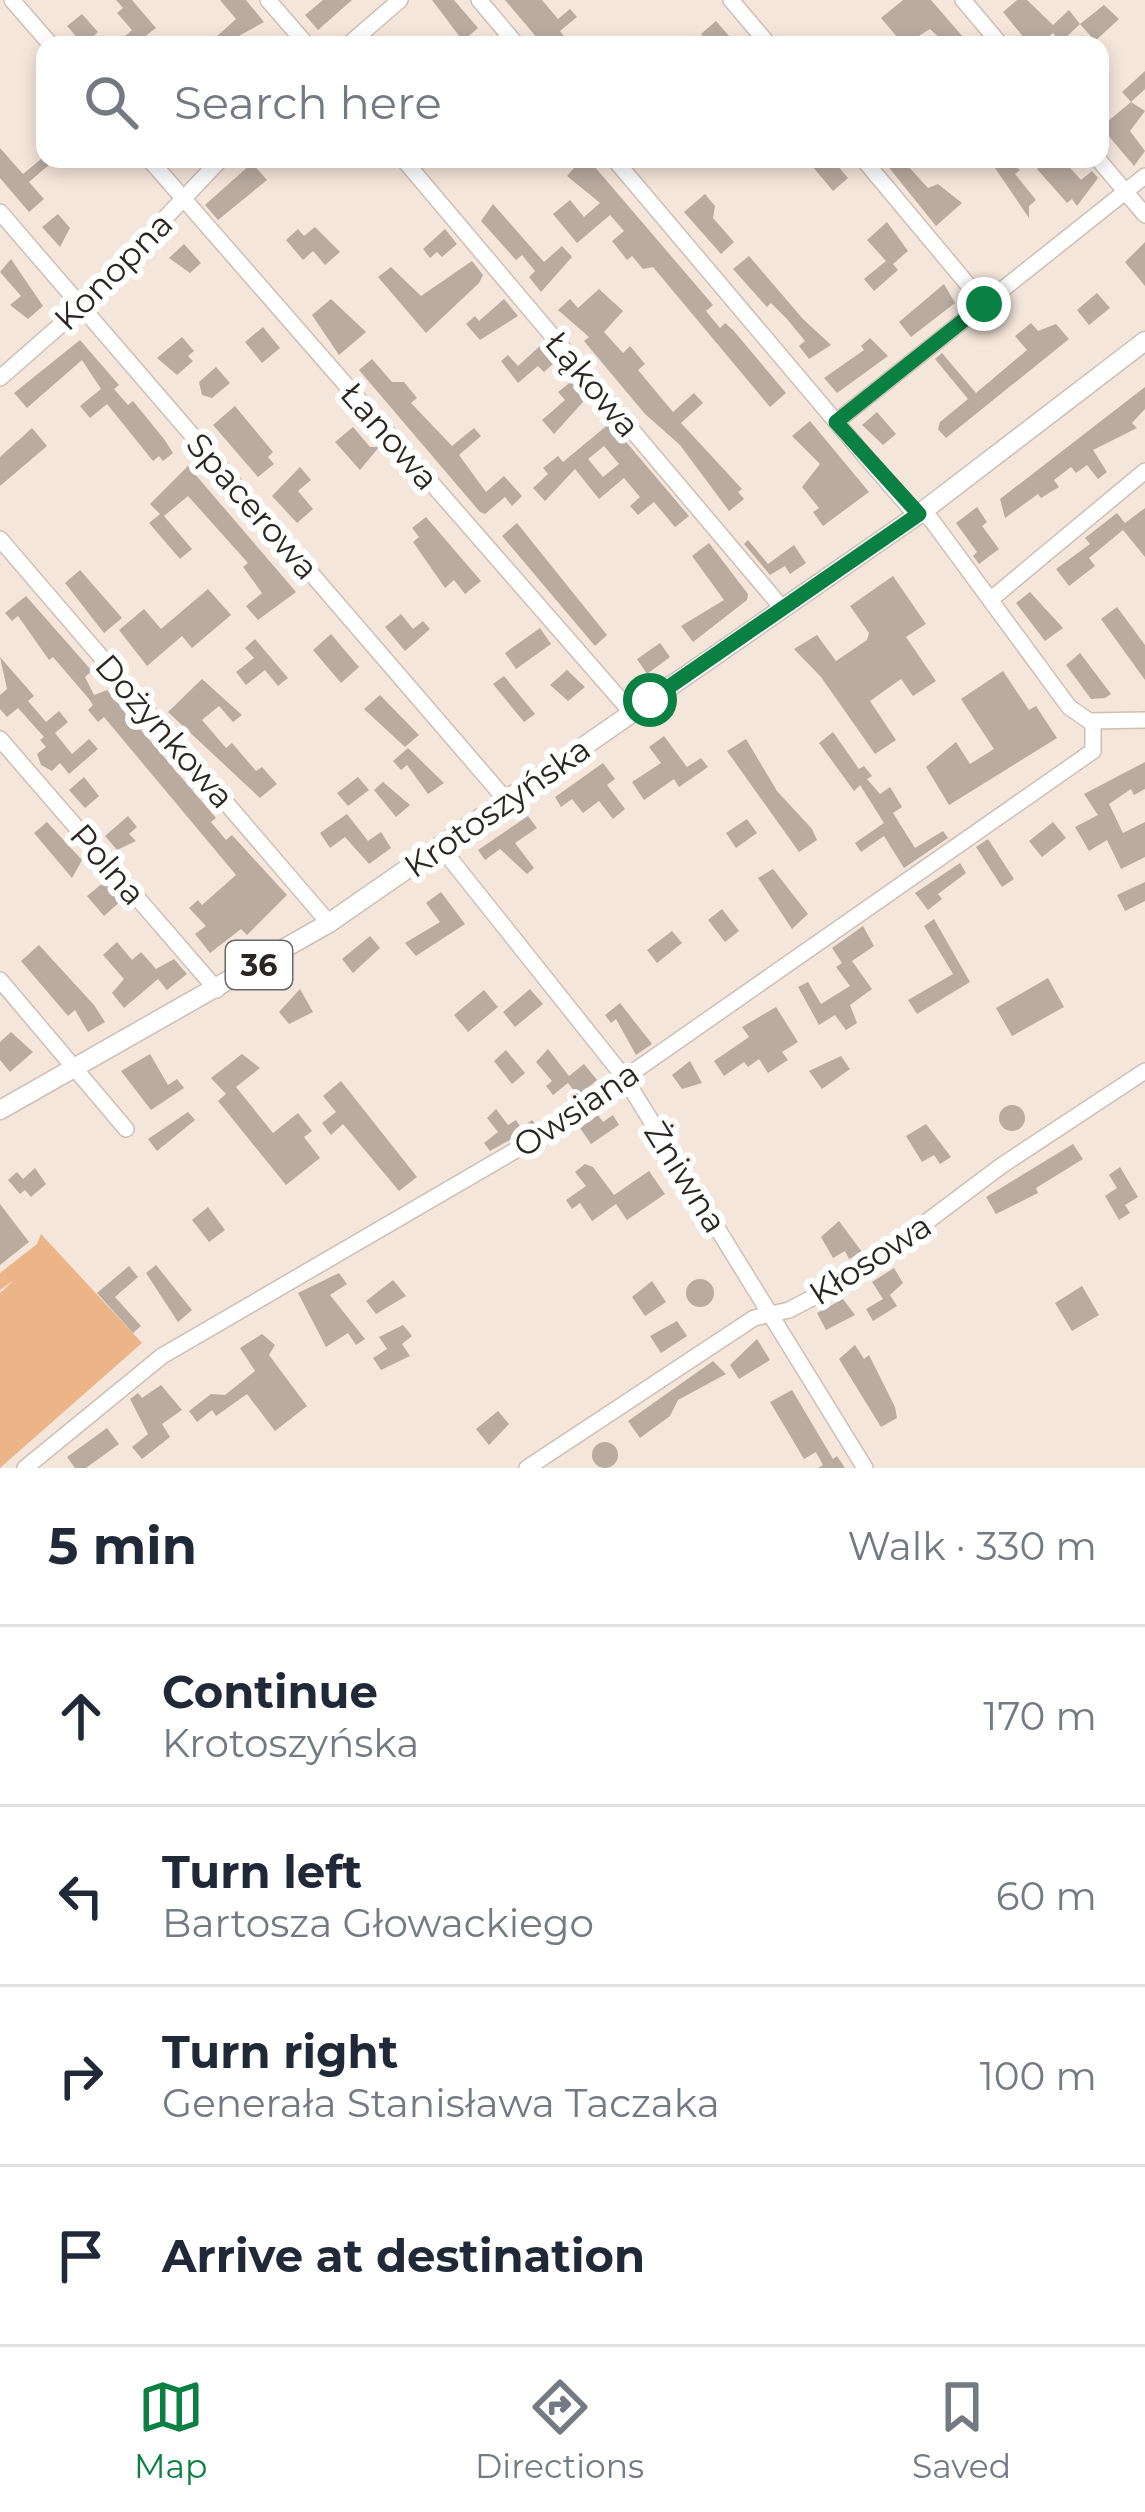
<!DOCTYPE html>
<meta charset="utf-8">
<style>
:root{--surface:#fff;--page:#f2f2f3;--text:#1f2937;--muted:#747a83;--line:#e0e1e3;--accent:#0b8043}
body{margin:0;font-family:Montserrat,sans-serif;background:var(--page);color:var(--text)}
.stop{position:absolute;width:36px;height:36px;margin:-27px;border:9px solid #0b8043;border-radius:50%;background:#fff}
.stop.end{background:#0b8043;border-color:#fff;box-shadow:0 3px 12px #0008}
.list{margin:0;padding:0;list-style:none}
h2{display:flex;justify-content:space-between;align-items:center;height:156px;margin:0;padding:0 48px;font-size:51px}
h2 small{font-size:39px;font-weight:400;color:var(--muted)}
.list li{display:grid;grid-template-columns:78px 1fr auto;gap:36px;align-items:center;box-sizing:border-box;height:180px;padding:0 48px;border-top:3px solid var(--line)}
.list b{display:block;font-size:45px;white-space:nowrap}
.list p{margin:0;font-size:39px;white-space:nowrap;color:var(--muted)}
.list em{font-size:39px;font-style:normal;color:var(--muted)}
.icon{flex:none;width:66px;height:66px;fill:none;stroke:currentColor;stroke-width:2;stroke-linecap:round;stroke-linejoin:round}
.map{position:relative;flex:none;width:1145px;height:1468px;overflow:hidden}
.search{position:absolute;background:var(--surface);box-shadow:0 6px 18px #0003;left:36px;right:36px;top:36px;height:132px;display:flex;align-items:center;gap:30px;box-sizing:border-box;padding:0 42px;border-radius:24px;color:var(--muted);font-size:45px}
.sheet{height:876px;background:var(--surface)}
nav{display:flex;justify-content:space-around;align-items:center;box-sizing:border-box;height:168px;border-top:3px solid var(--line);background:var(--surface);font-size:33px;color:var(--muted)}
nav a{display:grid;justify-items:center;gap:6px}
nav .on{color:var(--accent)}
.map>svg:first-child{display:block}
.green{fill:#ebb588}
.building{fill:#b9aba0;fill-rule:evenodd}
.lines{fill:none;stroke-linecap:round;stroke-linejoin:round}
.minor-casing{stroke:#cebfb4;stroke-width:18}
.major-casing{stroke:#cebfb4;stroke-width:21}
.minor{stroke:#fff;stroke-width:15}
.major{stroke:#fff;stroke-width:18}
.route{stroke:#0b8043;stroke-width:15}
.labels{text-anchor:middle;dominant-baseline:central;stroke-width:12;stroke-linejoin:round;paint-order:stroke}
.shield{fill:#fff;stroke:#6b6764;stroke-width:3}
.shield-label{font-size:30px;font-weight:bold;fill:#2b2622}
.street-label{font-size:33px;fill:#2b2622;stroke:#fff}
</style>
<div class="map">
<svg width="1145" height="1468" viewBox="0 0 1145 1468">
<rect width="100%" height="100%" fill="#f5e6db"/>
<path class="green" d="M41,1234L142,1343L0,1468V1293L14,1280L0,1290V1273L37,1244Z"/>
<path class="building" d="M116,0H132L156,28L144,37L151,45H127L122,39L132,30L117,13L123,8Z
M220,0H246L264,22L222,45L216,37L236,19Z
M323,0H352L318,30L305,15Z
M432,0H454L478,28L463,41Z
M505,0H542L558,19L570,9L577,17L560,31L571,45H543Z
M903,0H931L970,45H947L930,29L904,45L881,18Z
M1017,0H1027L1053,25L1069,10L1080,24L1104,5L1119,19L1095,41L1080,24L1061,42L1053,33L1038,45H1016L1024,38L1003,12Z
M82,14L98,32L88,42H81L67,26Z
M716,21L737,45H710L701,34Z
M1145,71V89L1131,102L1145,111L1130,131L1145,151L1134,166L1101,127L1131,102L1122,92Z
M0,148L23,174L41,159H56L29,182L44,199L29,212L0,178Z
M582,159H588L713,305L706,311L720,328L725,323L733,330L786,393L770,407L653,267L643,269L632,256L627,260L612,241L624,231L610,215L577,243L553,214L570,200L584,217L600,203L567,176Z
M823,159H832L848,178L833,191L813,167Z
M882,159H914L907,165L928,188L938,184L962,203L936,226Z
M1006,159L1020,170L1015,174L1036,200L1029,206V218L995,168Z
M1049,159H1062L1081,180L1092,171L1098,178L1077,206L1072,199L1067,203L1037,169Z
M252,163L267,180L218,220L205,205Z
M705,194L715,206L713,218L734,242L721,254L684,212Z
M493,204L544,262L562,246L572,257L541,292L529,277L535,271L522,255L516,260L481,221Z
M58,214L70,228L60,247L42,227Z
M887,222L908,251L893,264L898,270L874,291L864,279L886,261L867,240Z
M315,227L340,252L325,265L313,251L303,260L286,240L298,229L304,236Z
M445,229L457,244L442,257L437,252L430,258L423,249Z
M1145,242V286L1125,262Z
M184,244L201,263L190,273L169,258Z
M749,256L803,319L831,345L809,359L799,346L805,341L787,319L771,303L767,307L733,269Z
M11,259L43,306L28,319L10,305L21,296L0,272Z
M472,261L483,275L479,283L426,333L378,277L391,267L421,296Z
M944,284L955,303L911,337L899,322Z
M599,289L623,311L604,332L623,353L630,346L645,364L638,370L673,412L694,393L703,403L681,423L742,489L738,492L744,499L729,511L680,445L645,414L584,341L589,337L558,310L570,299L578,308Z
M1097,293L1110,308L1089,325L1077,310Z
M331,299L366,332L339,355L312,315Z
M504,299L518,316L480,340L466,324L475,316L479,321Z
M1031,323L1038,331L1056,324L1069,339L946,438L938,429L940,422L968,399L935,359L942,353L976,393L1027,350L1015,336Z
M263,327L280,348L262,363L245,342Z
M182,337L194,351L188,356L193,361L177,375L157,358Z
M870,338L888,356L837,393L824,378L864,350L861,346Z
M80,340L119,385L114,389L128,405L133,401L164,439L173,453L163,461L159,456L153,461L107,404L90,418L80,406L101,389L82,360L27,408L14,393Z
M542,344L556,361L544,372L538,366L518,383L501,361L508,355L518,366Z
M372,359L392,382H404L417,398L411,403L452,446L474,428L481,436L459,455L486,492L504,476L522,496L512,506L505,497L485,514L480,512L359,370Z
M216,367L230,383L212,398L202,395L199,382Z
M572,381L583,402L554,434L542,420L565,400L558,392Z
M1145,387V409L1132,423L1137,428L1093,450L1107,472L1098,479L1087,465L1076,473L1071,467L1054,480L1059,487L1041,498L1038,494L1005,518L1000,499Z
M235,406L273,452L268,457L274,464L258,477L213,425Z
M877,412L896,434L883,445L862,425Z
M810,421L869,492L823,526L813,512L819,508L802,487L820,464L792,436Z
M610,423L689,516L675,527L654,502L638,515L630,506L640,497L624,478L599,499L575,469L545,501L533,488L548,474L543,468L558,456L563,462ZM604,446L619,464L603,477L588,459Z
M353,427L370,447H379L360,470L335,442Z
M32,428L47,446L0,486V457Z
M188,466L296,592L258,620L246,606L262,593L243,567L248,563L188,496L164,516L192,549L180,559L149,523L160,514L150,504Z
M300,467L311,480L298,491L313,509L297,523L272,496Z
M977,507L987,522L982,526L999,549L979,564L973,556L977,552L956,523Z
M1145,508V557L1123,530L1089,558L1095,566L1069,586L1056,569L1090,544L1085,538L1117,513L1125,523Z
M426,517L481,581L465,594L454,580L445,588L413,542L419,537L412,528Z
M517,523L607,635L595,646L502,536Z
M748,540L768,564L794,545L806,563L790,574L785,566L770,575L744,544Z
M709,543L748,594L747,600L693,642L681,626L724,600L692,556Z
M80,570L122,618L104,633L65,583Z
M893,576L926,624L906,637L936,681L913,696L901,679L870,701L896,740L875,754L821,677L794,649L817,635L836,661L867,640L869,633L850,606Z
M208,589L231,615L192,648L182,636L147,666L119,630L144,609L161,629Z
M1030,592L1063,628L1045,641L1016,603Z
M26,596L92,671L85,677L94,695L107,690L216,818L211,822L226,840L232,835L287,895L247,935L241,929L210,953L195,934L206,926L189,908L198,900L202,905L236,875L104,717L98,722L88,710L93,705L89,699L53,657L49,660L18,616L12,621L5,613Z
M1117,607L1145,645V680L1101,619Z
M401,614L413,629L423,621L430,629L405,651L385,627Z
M540,628L551,644L516,669L505,653Z
M331,634L359,667L341,683L313,650Z
M255,639L288,678L278,686L265,670L246,685L236,672L254,658L245,648Z
M660,643L670,657L647,674L637,659Z
M1080,653L1111,694L1105,698L1091,699L1066,665Z
M0,657L34,696L28,701L46,722L59,711L68,722L55,733L72,754L89,739L98,749L69,774L60,763L52,771L41,765L37,754L46,747L40,740L44,737L18,708L7,717L0,709V695L7,689Z
M567,670L585,687L568,701L550,685Z
M1003,671L1029,710L1036,706L1057,738L949,805L926,767L956,742L970,764L994,749L961,699Z
M504,676L535,714L524,722L493,684Z
M202,679L242,715L233,722L219,706L202,720L226,748L232,743L256,771L262,767L277,784L260,798L168,712Z
M380,695L419,735L405,747L364,709Z
M833,732L859,769L864,766L872,776L867,779L880,794L890,787L902,807L893,813L915,848L943,831L948,838L904,868L884,836L861,852L855,843L884,823L860,785L854,791L819,743Z
M664,736L687,767L701,758L708,767L679,787L674,779L644,800L632,782L661,763L649,747Z
M746,739L777,791L812,829L817,840L799,852L727,751Z
M408,748L444,783L428,794L407,765L401,770L393,761Z
M1145,762V789L1134,795L1131,789L1109,804L1123,833L1145,822V857L1121,869L1107,840L1089,851L1075,827L1098,815L1084,794Z
M603,763L615,779L607,785L625,809L613,819L599,801L583,813L572,799L561,807L555,797Z
M84,777L99,796L85,808L69,790Z
M358,777L369,790L348,806L337,793Z
M383,782L410,805L396,817L374,790Z
M347,814L368,841L381,832L391,848L369,864L345,837L330,848L320,833Z
M128,816L137,827L129,834L136,841L117,850L105,836Z
M528,816L537,828L515,843L534,868L527,874L500,849L485,860L478,850Z
M747,819L757,833L736,848L726,833Z
M47,822L82,860L72,878L34,833Z
M1053,822L1066,838L1042,857L1029,841Z
M988,839L1014,879L1002,887L976,847Z
M960,863L966,873L938,894L942,899L928,910L915,893Z
M773,869L808,914L792,929L758,878Z
M104,882L121,901L104,916L87,896Z
M1145,882V901L1125,911L1117,895Z
M441,892L465,924L416,956L405,943L440,922L426,903Z
M722,909L739,931L725,942L708,920Z
M934,919L970,982L917,1014L908,1000L953,974L924,926Z
M863,926L874,946L852,961L872,989L850,1005L857,1023L846,1030L835,1015L819,1025L798,987L808,982L821,1004L850,986L836,967L842,963L832,948Z
M672,931L682,943L657,963L647,950Z
M370,936L380,948L353,973L342,959Z
M117,942L132,960L141,952L156,969L174,959L187,974L167,990L158,979L124,1008L112,993L124,979L103,955Z
M39,945L94,1005L105,1022L88,1032L75,1010L68,1016L21,961Z
M1048,978L1064,1007L1012,1036L996,1008Z
M300,989L313,1012L289,1024L279,1012Z
M530,989L543,1004L515,1027L503,1012Z
M484,990L498,1007L468,1032L454,1015Z
M620,1003L652,1044L636,1055L616,1019L611,1023L605,1015Z
M776,1007L798,1042L782,1052L788,1060L768,1073L759,1059L748,1067L744,1062L724,1076L714,1061L749,1037L742,1027Z
M11,1032L33,1052L10,1072L0,1060V1042Z
M548,1049L569,1076L584,1064L597,1080L578,1096L568,1083L553,1095L546,1086L552,1081L536,1062Z
M506,1050L525,1073L512,1084L494,1061Z
M150,1054L168,1085L177,1079L184,1088L151,1110L121,1071Z
M242,1054L260,1068L236,1087L273,1133L298,1113L312,1131L304,1137L320,1158L286,1185L218,1101L226,1094L211,1078Z
M841,1056L850,1069L822,1089L809,1071Z
M690,1061L702,1083L682,1089L672,1075Z
M341,1081L417,1177L399,1191L343,1124L331,1135L322,1123L336,1112L323,1096Z
M999 1118a13 13 0 1 1 26 0a13 13 0 1 1-26 0Z
M496,1109L508,1125L516,1120L521,1128L532,1120L536,1125L490,1151L484,1143L498,1132L487,1118Z
M188,1112L195,1120L157,1151L148,1139Z
M598,1115L603,1122L613,1115L619,1125L591,1144L580,1128Z
M926,1124L951,1157L940,1164L934,1155L922,1162L906,1136Z
M1073,1144L1083,1159L1036,1188L1038,1193L996,1214L986,1197Z
M585,1164L593,1167L614,1195L649,1171L665,1194L627,1220L616,1204L592,1221L580,1203L572,1209L566,1200L586,1186L575,1172Z
M1120,1167L1138,1197L1125,1205L1130,1213L1119,1220L1105,1196L1117,1188L1109,1175Z
M35,1168L46,1184L31,1197L25,1190L20,1194L8,1180L17,1172L23,1179Z
M0,1204L29,1242L0,1265Z
M208,1207L225,1230L209,1242L192,1220Z
M839,1221L862,1252L849,1259L845,1251L833,1258L821,1237Z
M156,1265L192,1310L178,1322L146,1273Z
M129,1266L138,1277L115,1297L141,1326L133,1333L97,1293Z
M894,1268L903,1283L890,1295L897,1306L873,1321L866,1309L883,1299L872,1282Z
M339,1273L347,1284L330,1295L365,1339L356,1345L348,1333L326,1347L298,1293Z
M686 1293a14 14 0 1 1 28 0a14 14 0 1 1-28 0Z
M393,1280L406,1296L376,1314L366,1301Z
M652,1281L666,1302L645,1316L632,1297Z
M1082,1286L1099,1315L1072,1331L1055,1303Z
M843,1299L855,1315L826,1330L817,1313Z
M677,1321L687,1336L661,1353L650,1336Z
M403,1325L412,1336L402,1344L410,1356L381,1370L373,1358L387,1349L379,1337Z
M262,1334L275,1345L269,1355L307,1406L275,1431L247,1394L216,1416L212,1410L197,1422L189,1411L211,1394L225,1395L255,1371L240,1348Z
M757,1339L770,1360L739,1379L730,1365Z
M855,1345L864,1359L869,1355L895,1407L897,1418L881,1427L839,1359Z
M713,1361L726,1374L678,1400L670,1416L640,1438L628,1421Z
M161,1385L182,1410L162,1424L170,1437L142,1459L132,1447L148,1434L130,1399L138,1393L142,1398Z
M792,1390L833,1459L837,1456L845,1468H818L823,1465L816,1452L804,1459L770,1402Z
M498,1411L509,1424L489,1445L476,1429Z
M107,1428L119,1444L86,1468H75L67,1457Z
M592 1455a13 13 0 1 1 26 0a13 13 0 1 1-26 0Z"/>
<g class="lines">
<defs>
<path id="minor" d="M12,0L51,45
M268,0L307,45
M479,0L517,45
M731,0L769,45
M963,0L1001,45
M348,45L400,0
M149,159L632,713
M403,159L783,609
M614,159L870,462L910,508L930,518L1069,707L1089,721L1145,720
M863,159L984,304
M1098,159L1145,215
M0,212L507,801
M0,378L81,307L221,159
M836,422L1145,176
M0,539L329,923
M990,600L1145,471
M0,739L217,990
M440,846L624,1077L865,1468
M0,980L126,1129
M25,1468L162,1356L547,1132L1093,751V722
M527,1468L754,1318L789,1310L856,1275L1001,1166L1145,1071"/>
<path id="major" d="M0,1110L329,923L919,514L1145,341"/>
</defs>
<use href="#minor" class="minor-casing"/>
<use href="#major" class="major-casing"/>
<use href="#minor" class="minor"/>
<use href="#major" class="major"/>
</g>
<g class="lines">
<path class="route" d="M650,700L919,514L836,422L984,304"/>
</g>
<g class="labels">
<rect class="shield" x="226" y="941" width="66" height="48" rx="9"/>
<g class="shield-label">
<text x="259" y="965">36</text>
</g>
<g class="street-label">
<text transform="translate(113 271) rotate(-45)">Konopna</text>
<text transform="translate(593 384) rotate(50)">Łąkowa</text>
<text transform="translate(390 436) rotate(49)">Łanowa</text>
<text transform="translate(253 506) rotate(49)">Spacerowa</text>
<text transform="translate(165 731) rotate(49)">Dożynkowa</text>
<text transform="translate(497 807) rotate(-35)">Krotoszyńska</text>
<text transform="translate(108 864) rotate(49)">Polna</text>
<text transform="translate(576 1109) rotate(-34)">Owsiana</text>
<text transform="translate(686 1177) rotate(58)">Żniwna</text>
<text transform="translate(870 1259) rotate(-33)">Kłosowa</text>
</g>
</g>
</svg>
<div class="stop" style="left:650px;top:700px"></div>
<div class="stop end" style="left:984px;top:304px"></div>
<div class="search"><svg class="icon" aria-label="search" viewBox="0 0 24 24"><circle cx="10" cy="10" r="6"/><path d="M15 15l6 6"/></svg>Search here</div>
</div>
<section class="sheet">
<h2>5 min<small>Walk · 330 m</small></h2>
<ul class="list">
<li><svg class="icon" aria-label="ahead" viewBox="0 0 24 24"><path d="M12 20V5M6 11l6-6 6 6"/></svg><div><b>Continue</b><p>Krotoszyńska</p></div><em>170 m</em></li>
<li><svg class="icon" aria-label="left" viewBox="0 0 24 24"><path d="M17 20v-9H6M10 6l-5 5 5 5"/></svg><div><b>Turn left</b><p>Bartosza Głowackiego</p></div><em>60 m</em></li>
<li><svg class="icon" aria-label="right" viewBox="0 0 24 24"><path d="M7 20v-9h11M14 6l5 5-5 5"/></svg><div><b>Turn right</b><p>Generała Stanisława Taczaka</p></div><em>100 m</em></li>
<li><svg class="icon" aria-label="arrive" viewBox="0 0 24 24"><path d="M6 21V4h12l-3 4 3 4H6"/></svg><div><b>Arrive at destination</b></div></li>
</ul>
</section>
<nav>
<a class="on"><svg class="icon" aria-label="map" viewBox="0 0 24 24"><path d="M3 6l6-2 6 2 6-2v14l-6 2-6-2-6 2zM9 4v14M15 6v14"/></svg>Map</a>
<a><svg class="icon" aria-label="directions" viewBox="0 0 24 24"><path d="M12 3l9 9-9 9-9-9zM9 14v-3h6M13 9l2 2-2 2"/></svg>Directions</a>
<a><svg class="icon" aria-label="saved" viewBox="0 0 24 24"><path d="M7 4h10v16l-5-4-5 4z"/></svg>Saved</a>
</nav>
